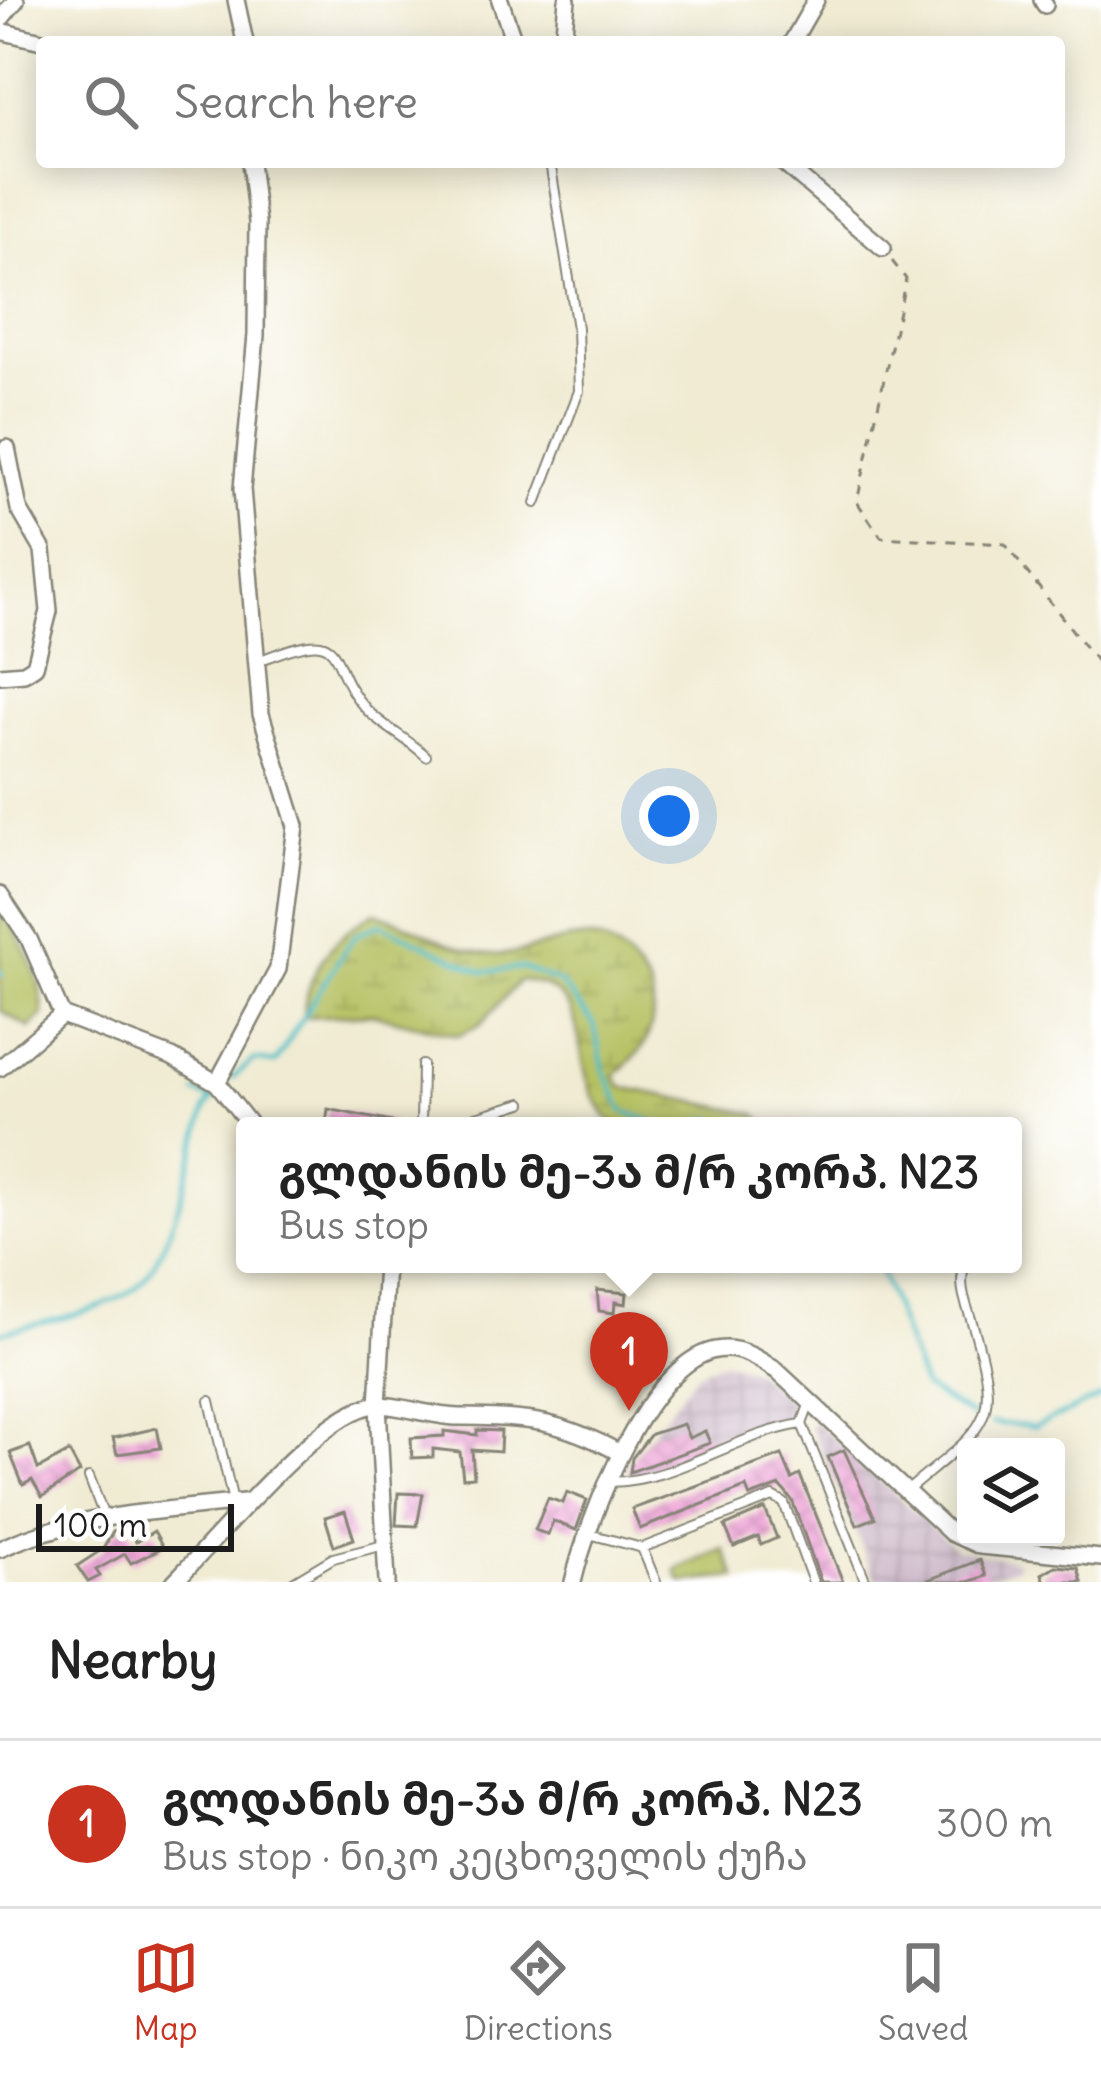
<!DOCTYPE html>
<meta charset="utf-8">
<style>
:root{--surface:#fff;--page:#f6f6f6;--text:#222;--muted:#767676;--line:#e0e0e0;--accent:#c8321e}
body{margin:0;font-family:Delius,"Noto Sans Georgian",sans-serif;background:var(--page);color:var(--text)}
.controls{position:absolute;right:36px;bottom:36px;display:grid;overflow:hidden;border-radius:12px;box-shadow:0 6px 30px #0003}
.controls button{width:108px;height:108px;display:grid;place-items:center;padding:0;border:0;border-bottom:3px solid var(--line);background:var(--surface);color:var(--text);font:60px sans-serif}
.scale{position:absolute;left:36px;bottom:30px;width:198px;box-sizing:border-box;padding-left:12px;border:6px solid #1c1c1c;border-top:0;font-size:33px;line-height:42px;white-space:nowrap;color:#1c1c1c;-webkit-text-stroke:9px #fff;paint-order:stroke}
.you{position:absolute;left:669px;top:816px;width:42px;height:42px;margin:-30px;border:9px solid #fff;border-radius:50%;background:#1a73e8;box-shadow:0 0 0 18px #1a73e833}
.badge{display:grid;place-items:center;width:78px;height:78px;border-radius:50%;background:var(--accent);color:#fff;font-size:39px;font-weight:700}
.pin{position:absolute;translate:-50% -99px;filter:drop-shadow(0 3px 6px #0008)}
.pin::after{content:'';position:absolute;top:63px;width:42px;height:36px;background:inherit;clip-path:polygon(0 0,100% 0,50% 100%)}
.popup{position:absolute;left:236px;top:1117px;width:786px;height:156px;box-sizing:border-box;display:grid;place-content:center;border-radius:12px;background:var(--surface);filter:drop-shadow(0 3px 9px #0005);font-size:39px;white-space:nowrap;color:var(--muted)}
.popup b{font-size:45px;color:var(--text)}
.popup::after{content:'';position:absolute;left:50%;top:100%;margin-left:-24px;border:24px solid transparent;border-top-color:var(--surface)}
.list{margin:0;padding:0;list-style:none}
h2{display:flex;justify-content:space-between;align-items:center;height:156px;margin:0;padding:0 48px;font-size:51px}
h2 small{font-size:39px;font-weight:400;color:var(--muted)}
.list li{display:grid;grid-template-columns:78px 1fr auto;gap:36px;align-items:center;box-sizing:border-box;height:168px;padding:0 48px;border-top:3px solid var(--line)}
.list b{display:block;font-size:45px;white-space:nowrap}
.list p{margin:0;font-size:39px;white-space:nowrap;color:var(--muted)}
.list em{font-size:39px;font-style:normal;color:var(--muted)}
.icon{flex:none;width:66px;height:66px;fill:none;stroke:currentColor;stroke-width:2;stroke-linecap:round;stroke-linejoin:round}
.map{position:relative;flex:none;width:1101px;height:1582px;overflow:hidden}
.search{position:absolute;background:var(--surface);box-shadow:0 6px 30px #0003;left:36px;right:36px;top:36px;height:132px;display:flex;align-items:center;gap:30px;box-sizing:border-box;padding:0 42px;border-radius:12px;color:var(--muted);font-size:45px}
.sheet{height:324px;background:var(--surface)}
nav{display:flex;justify-content:space-around;align-items:center;box-sizing:border-box;height:168px;border-top:3px solid var(--line);background:var(--surface);font-size:33px;color:var(--muted)}
nav a{display:grid;justify-items:center;gap:6px}
nav .on{color:var(--accent)}
.map>svg:first-child{display:block}
.industrial{fill:url(#industrial-grid)}
.grass{fill:#b6c163;stroke:#696e40;stroke-width:3}
.wetland{fill:url(#wetland-marsh);stroke:#696e40;stroke-width:3}
.lines{fill:none;stroke-linecap:round;stroke-linejoin:round}
.stream{stroke:#4fbec4;stroke-width:4.5}
.building{fill:url(#building-cross-hatch)}
.lane-casing{stroke:#868477;stroke-width:12}
.street-casing{stroke:#868477;stroke-width:20}
.path{stroke:#868477;stroke-width:3;stroke-dasharray:9 9;stroke-linecap:butt}
.lane{stroke:#fff;stroke-width:8}
.street{stroke:#fff;stroke-width:15}
</style>
<div class="map">
<svg width="1101" height="1582" viewBox="0 0 1101 1582">
<defs>
<pattern id="industrial-grid" width="8" height="8" patternUnits="userSpaceOnUse" patternTransform="scale(3)"><rect width="8" height="8" fill="#d0bdcc"/><path d="M0 4h8M4 0v8" fill="none" stroke="#b2a2af"/></pattern>
<pattern id="wetland-marsh" width="20" height="14" patternUnits="userSpaceOnUse" patternTransform="scale(3)"><rect width="20" height="14" fill="#b6c163"/><path d="M1 5h8M5 5V1M11 12h8M15 12V8" fill="none" stroke="#9ca555"/></pattern>
<pattern id="building-cross-hatch" width="8" height="8" patternUnits="userSpaceOnUse" patternTransform="scale(3)"><rect width="8" height="8" fill="#f0a8d9"/><path d="M0 0l8 8M0 8l8-8" fill="none" stroke="#cd90ba"/></pattern>
</defs>
<rect width="100%" height="100%" fill="#fff"/>
<filter id="ink" filterUnits="userSpaceOnUse"><feTurbulence type="fractalNoise" baseFrequency=".00833" numOctaves="2"/><feDisplacementMap in="SourceGraphic" scale="24" xChannelSelector="R" yChannelSelector="G"/><feConvolveMatrix kernelMatrix="1 2 1 2 8 2 1 2 1" color-interpolation-filters="sRGB"/></filter>
<filter id="wash" filterUnits="userSpaceOnUse"><feTurbulence type="fractalNoise" baseFrequency=".004" numOctaves="4" result="noise"/><feDisplacementMap in="SourceGraphic" scale="48" xChannelSelector="R" yChannelSelector="G"/><feGaussianBlur stdDeviation="2.7" result="paint"/><feColorMatrix in="noise" values="0 0 0 0 0 0 0 0 0 0 0 0 0 0 0 0 0 1.4 0 .05"/><feComposite in="paint" operator="in"/></filter>
<g filter="url(#wash)">
<rect width="100%" height="100%" fill="#f0ebd2"/>
<path class="industrial" d="M724,1361L754,1370L802,1411L631,1480L626,1466L698,1372Z
M815,1422L956,1549L1017,1561V1567L974,1582H877L810,1425Z"/>
<path class="grass" d="M0,910C24,942 42,974 43,1015L30,1028L0,1010Z
M724,1549L736,1577L681,1582L676,1570Z"/>
<path class="wetland" d="M375,912C413,924 448,949 488,954C542,960 586,908 634,966C646,981 653,987 653,1006C653,1040 640,1055 614,1075L622,1087L756,1114L767,1126H614C607,1116 597,1104 592,1093C571,1044 591,989 520,980L481,1024L458,1035L372,1014L303,1017C309,966 332,938 375,912Z"/>
<g class="lines">
<path class="stream" d="M0,972L3,974
M232,1078L254,1060L275,1063L344,951L356,935L380,924L483,972L523,968L560,983L594,1024L604,1071L624,1111L663,1126
M196,1093L212,1100
M682,1126L713,1119L744,1126
M878,1264L924,1388L972,1416
M0,1333C44,1321 96,1315 134,1289C168,1265 195,1149 206,1107L216,1096
M992,1423L1034,1427L1101,1397"/>
</g>
<g id="blocks">
<path class="building" d="M328,1109L392,1122V1126L326,1125Z
M597,1290L627,1293L626,1304L615,1302L614,1313L599,1311Z
M683,1424L689,1438L705,1431L710,1443L630,1472L632,1458L651,1434Z
M157,1428L161,1448L117,1454L113,1438Z
M477,1430L501,1431L500,1452L472,1450L474,1477L463,1478L460,1452L433,1449V1457L412,1458L411,1438L444,1436V1431L477,1435Z
M30,1446L38,1469L69,1452L80,1472L42,1497L32,1480L23,1485L10,1453Z
M844,1450L875,1518L857,1525L828,1457Z
M782,1455L792,1479L800,1475L843,1582H821L792,1500L780,1486L750,1497L746,1487L640,1529L632,1509Z
M567,1492L587,1500L576,1530L553,1521L548,1535L535,1530L548,1498L563,1503Z
M398,1493L423,1494L417,1526L396,1525Z
M765,1509L777,1538L761,1545L758,1537L734,1547L725,1526Z
M345,1511L354,1539L334,1546L325,1517Z
M127,1527L136,1542L154,1531L163,1547L131,1563L125,1554L96,1570L100,1576L88,1582L77,1566L103,1549L113,1532Z
M980,1560L986,1576L968,1582H923Z
M1055,1566L1078,1568L1082,1582H1045L1042,1574Z"/>
</g>
</g>
<g filter="url(#ink)">
<use href="#blocks" fill-opacity="0" stroke="#868477" stroke-width="3"/>
<g class="lines">
<defs>
<path id="lane" d="M536,503L579,391L577,328L550,162
M256,662C358,620 320,661 367,710C384,727 408,739 426,756
M421,1126L422,1065
M447,1126L522,1103
M811,1400L802,1424L866,1582
M210,1401L233,1502
M89,1477L104,1516
M610,1482C678,1481 735,1434 802,1424
M908,1490C987,1423 1004,1426 971,1319C965,1301 958,1283 965,1264
M589,1534L642,1548L773,1497L784,1503L813,1582
M642,1548L656,1582
M293,1582L333,1558L384,1545"/>
<path id="street" d="M236,0L245,42
M500,0L514,42
M1042,0L1045,5
M0,20L16,0
M0,31L46,42
M563,42L567,0
M792,42L816,0
M782,162L883,248
M0,675L24,673L35,666L49,611L43,550L19,509L7,448
M0,895L29,939L62,1015L172,1057L217,1083L251,1126
M0,1068L62,1015
M217,1083L278,969L296,826L261,714L242,489L256,335L257,222L250,162
M386,1264L378,1405L387,1582
M0,1549C76,1514 161,1511 244,1502
M174,1582C213,1544 327,1403 379,1405C406,1406 432,1417 460,1417C524,1417 560,1420 618,1452
M573,1582C587,1522 651,1348 726,1349C745,1349 762,1361 777,1371L951,1533L980,1546L1101,1558"/>
</defs>
<use href="#lane" class="lane-casing"/>
<use href="#street" class="street-casing"/>
<path class="path" d="M892,261L906,279L857,502L881,537L1005,544L1101,667"/>
<use href="#lane" class="lane"/>
<use href="#street" class="street"/>
</g>
</g>
</svg>
<div class="controls">
<button><svg class="icon" aria-label="layers" viewBox="0 0 24 24"><path d="M12 4l9 5-9 5-9-5zM3 14l9 5 9-5"/></svg></button>
</div>
<div class="scale">100 m</div>
<div class="you"></div>
<div class="pin badge" style="left:629px;top:1411px">1</div>
<div class="popup"><b>გლდანის მე-3ა მ/რ კორპ. N23</b>Bus stop</div>
<div class="search"><svg class="icon" aria-label="search" viewBox="0 0 24 24"><circle cx="10" cy="10" r="6"/><path d="M15 15l6 6"/></svg>Search here</div>
</div>
<section class="sheet">
<h2>Nearby<small></small></h2>
<ul class="list">
<li><span class="badge">1</span><div><b>გლდანის მე-3ა მ/რ კორპ. N23</b><p>Bus stop · ნიკო კეცხოველის ქუჩა</p></div><em>300 m</em></li>
</ul>
</section>
<nav>
<a class="on"><svg class="icon" aria-label="map" viewBox="0 0 24 24"><path d="M3 6l6-2 6 2 6-2v14l-6 2-6-2-6 2zM9 4v14M15 6v14"/></svg>Map</a>
<a><svg class="icon" aria-label="directions" viewBox="0 0 24 24"><path d="M12 3l9 9-9 9-9-9zM9 14v-3h6M13 9l2 2-2 2"/></svg>Directions</a>
<a><svg class="icon" aria-label="saved" viewBox="0 0 24 24"><path d="M7 4h10v16l-5-4-5 4z"/></svg>Saved</a>
</nav>
